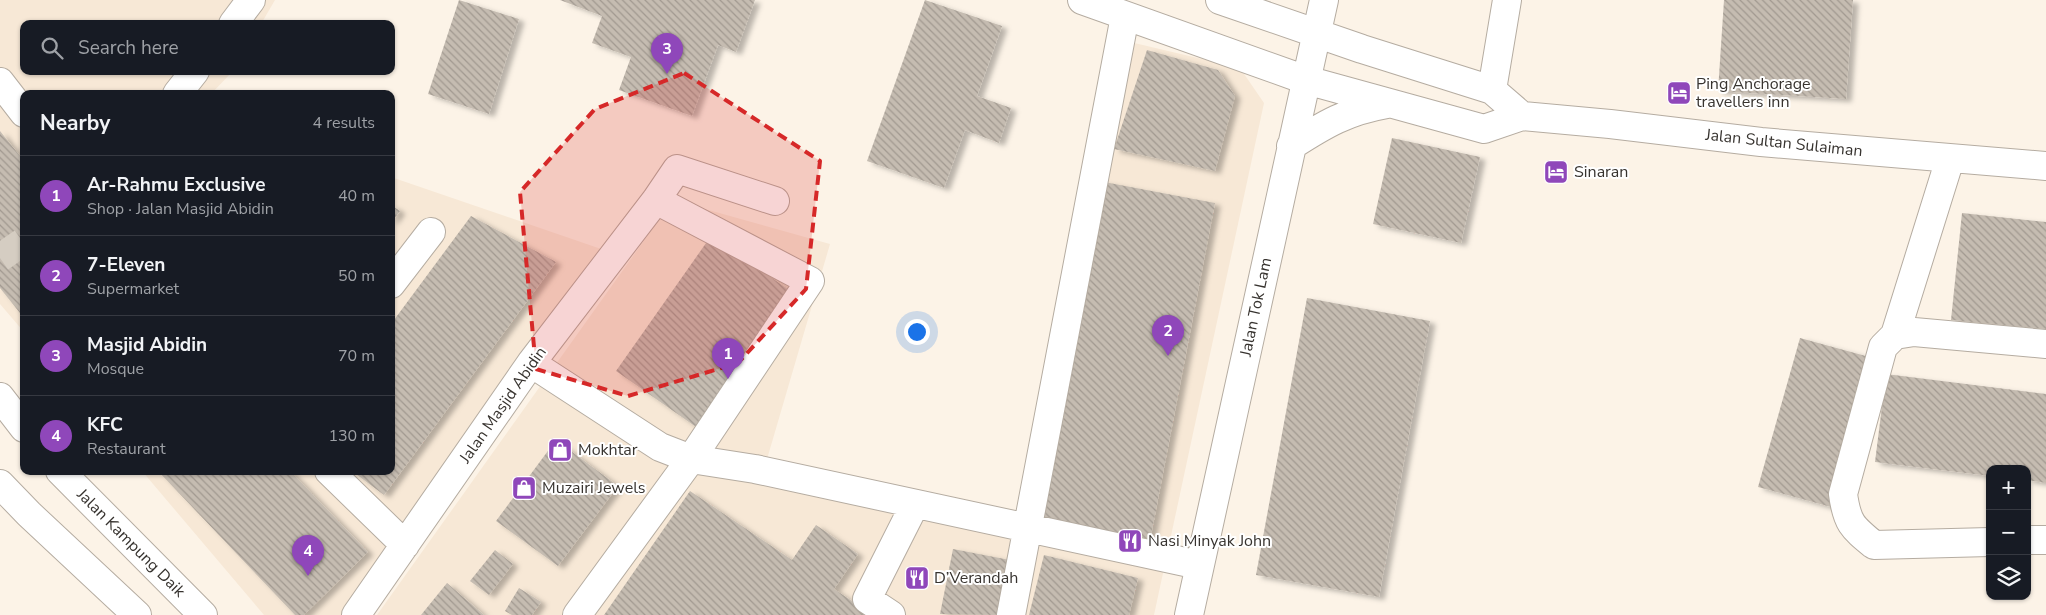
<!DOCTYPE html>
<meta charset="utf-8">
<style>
:root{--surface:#171b24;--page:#20242c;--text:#f1f3f6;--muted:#9ea1a6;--line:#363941;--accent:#8f47ba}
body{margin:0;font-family:"Nunito Sans",sans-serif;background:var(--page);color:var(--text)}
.controls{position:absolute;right:15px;bottom:15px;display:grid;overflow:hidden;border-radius:10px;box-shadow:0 1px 4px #0004}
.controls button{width:45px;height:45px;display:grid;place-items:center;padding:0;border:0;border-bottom:1px solid var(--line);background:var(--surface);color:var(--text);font:25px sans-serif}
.you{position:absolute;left:916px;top:331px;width:18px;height:18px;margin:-12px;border:4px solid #fff;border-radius:50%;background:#1a73e8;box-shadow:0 0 0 8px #1a73e833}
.badge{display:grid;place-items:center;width:32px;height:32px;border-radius:50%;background:var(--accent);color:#fff;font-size:16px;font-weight:700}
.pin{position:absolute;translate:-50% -41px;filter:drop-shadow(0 1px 2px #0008)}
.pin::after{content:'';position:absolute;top:26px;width:18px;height:15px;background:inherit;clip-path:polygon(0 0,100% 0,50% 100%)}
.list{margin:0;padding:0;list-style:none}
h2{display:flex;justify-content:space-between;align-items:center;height:65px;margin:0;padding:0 20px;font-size:21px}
h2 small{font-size:16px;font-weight:400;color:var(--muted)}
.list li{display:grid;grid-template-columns:32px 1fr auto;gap:15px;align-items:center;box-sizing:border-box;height:80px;padding:0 20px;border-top:1px solid var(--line)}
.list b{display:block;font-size:19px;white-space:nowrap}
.list p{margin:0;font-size:16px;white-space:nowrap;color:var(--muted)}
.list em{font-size:16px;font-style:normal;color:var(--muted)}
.icon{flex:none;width:28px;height:28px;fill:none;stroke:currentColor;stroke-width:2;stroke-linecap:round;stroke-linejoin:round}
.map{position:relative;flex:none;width:2046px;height:615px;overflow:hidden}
.search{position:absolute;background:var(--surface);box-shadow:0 1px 4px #0004;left:20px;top:20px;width:375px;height:55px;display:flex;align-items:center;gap:12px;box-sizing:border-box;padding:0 18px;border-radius:10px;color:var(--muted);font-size:19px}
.panel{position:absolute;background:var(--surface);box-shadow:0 1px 4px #0004;left:20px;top:90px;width:375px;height:385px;border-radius:10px}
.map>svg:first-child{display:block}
.built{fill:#f7e8d6}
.building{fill:url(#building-back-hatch);filter:url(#shadow)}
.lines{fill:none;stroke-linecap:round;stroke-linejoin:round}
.minor-tunnel{stroke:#d5cdc2;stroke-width:28;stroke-dasharray:28 14;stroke-linecap:butt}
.minor-casing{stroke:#b5aca1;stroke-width:30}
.minor{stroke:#fff;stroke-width:28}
.marked{fill:#d62828;fill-opacity:0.2;stroke:#d62828;stroke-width:4;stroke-dasharray:10 6;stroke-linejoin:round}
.labels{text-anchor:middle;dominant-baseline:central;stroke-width:4;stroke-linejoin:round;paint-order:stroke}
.poi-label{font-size:16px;fill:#37332f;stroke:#fff;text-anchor:start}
.street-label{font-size:16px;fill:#37332f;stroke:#fff}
</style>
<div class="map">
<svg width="2046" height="615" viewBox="0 0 2046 615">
<defs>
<pattern id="building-back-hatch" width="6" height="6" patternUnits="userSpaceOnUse" patternTransform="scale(1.25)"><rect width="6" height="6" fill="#c5bcb1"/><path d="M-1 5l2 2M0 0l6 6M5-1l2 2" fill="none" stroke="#a19990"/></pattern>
<filter id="shadow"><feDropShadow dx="5.5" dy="3" stdDeviation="2.5" flood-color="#0004"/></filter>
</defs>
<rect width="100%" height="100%" fill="#fcf3e7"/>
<path class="built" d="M0,0H275L261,24H24V71H233L211,94H24V332L0,304Z
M1109,37L1240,68L1264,103L1154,615H377L673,200L830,244L765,466L1023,519Z
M391,177L610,252L347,611L341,615H264L142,471H391Z"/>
<path class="building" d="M459,0L519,19L489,114L428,94Z
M560,0H755L736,52L718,45L692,116L619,90L631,57L592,43L602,16Z
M925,0L1002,26L977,96L1011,108L999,143L965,130L944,188L867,161Z
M1724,0H1853L1846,99L1718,91Z
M1147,50L1218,70L1235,96L1215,171L1114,149Z
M0,131L24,161V318L0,288Z
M1392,138L1480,157L1461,243L1373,224Z
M1099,181L1215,203L1150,541L1034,520Z
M391,205L400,211L391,223Z
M1962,213L2046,222V329L1951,320Z
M471,216L556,262L384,495L352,471H391V324Z
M711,236L795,294L699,429L616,371Z
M1307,298L1430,321L1379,597L1256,575Z
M1800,338L1873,358L1831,507L1758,487Z
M1886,374L2046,394V483L2027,480V469H1990V476L1875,462Z
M556,440L618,486L558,566L496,521Z
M158,471H290L368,552L304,615H295Z
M690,491L792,560L816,525L858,554L834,589L873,615H604Z
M953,549L1015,561L1004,615L940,614Z
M495,550L513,564L489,595L470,581Z
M1044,555L1138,578L1129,615H1029Z
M447,583L484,615H421Z
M519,588L541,602L532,615H512L505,611Z"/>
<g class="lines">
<path class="minor-tunnel" d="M0,258L24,241"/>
<defs>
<path id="minor" d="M1082,0L1306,80L1484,129L1522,116L1610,124L1761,142L2046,166
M1220,0L1362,49L1492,90L1522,116
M233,24L251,0
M0,82L24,113
M1492,90L1507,0
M177,94L195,71
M1291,146C1325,124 1347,111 1387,104
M391,284L431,232
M1895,335L1950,159
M531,363L660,447L691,459L755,469L1199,565
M0,397L24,428
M60,471L203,615
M329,471L405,545
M0,484L29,514L137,615
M2027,540H2046
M1990,542L1874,545C1852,527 1847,523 1843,494L1883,347L1895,335L1914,332L2046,344
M356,615L531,363L656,200L677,169L775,201
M577,615L691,459L810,281L656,200
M891,615L867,599L915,504
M1011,615L1125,16
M1189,615L1324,0"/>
</defs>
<use href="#minor" class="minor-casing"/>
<use href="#minor" class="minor"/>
</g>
<path class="marked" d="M684,73L820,161L806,289L738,363L628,396L536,369L520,192L595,109Z"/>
<defs>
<symbol id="hotel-square" viewBox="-11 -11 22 22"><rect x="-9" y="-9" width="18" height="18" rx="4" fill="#8f47ba" stroke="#fff"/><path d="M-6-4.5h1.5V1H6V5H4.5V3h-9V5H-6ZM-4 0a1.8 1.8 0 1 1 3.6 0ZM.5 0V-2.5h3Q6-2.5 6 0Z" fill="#fff"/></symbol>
<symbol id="shop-square" viewBox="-11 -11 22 22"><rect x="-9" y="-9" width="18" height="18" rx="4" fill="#8f47ba" stroke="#fff"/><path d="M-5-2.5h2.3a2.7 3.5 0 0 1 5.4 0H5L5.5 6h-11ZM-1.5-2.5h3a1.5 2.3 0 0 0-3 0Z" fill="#fff"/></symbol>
<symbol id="restaurant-square" viewBox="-11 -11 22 22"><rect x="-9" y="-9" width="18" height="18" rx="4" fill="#8f47ba" stroke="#fff"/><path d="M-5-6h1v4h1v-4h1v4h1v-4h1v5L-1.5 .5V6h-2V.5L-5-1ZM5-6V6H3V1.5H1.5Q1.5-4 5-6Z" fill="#fff"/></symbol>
</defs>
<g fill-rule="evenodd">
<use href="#hotel-square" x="1665" y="79" width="28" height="28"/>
<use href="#hotel-square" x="1542" y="158" width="28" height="28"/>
<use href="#shop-square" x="546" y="436" width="28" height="28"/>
<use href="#shop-square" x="510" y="474" width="28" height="28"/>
<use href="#restaurant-square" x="1116" y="527" width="28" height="28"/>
<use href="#restaurant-square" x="903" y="564" width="28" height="28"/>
</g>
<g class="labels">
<g class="poi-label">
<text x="1696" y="84">Ping Anchorage<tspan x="1696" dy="18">travellers inn</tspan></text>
<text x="1574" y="172">Sinaran</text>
<text x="578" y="450">Mokhtar</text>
<text x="542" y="488">Muzairi Jewels</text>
<text x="1148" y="541">Nasi Minyak John</text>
<text x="934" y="578">D’Verandah</text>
</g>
<g class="street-label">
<text transform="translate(1784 143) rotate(6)">Jalan Sultan Sulaiman</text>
<text transform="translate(1256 307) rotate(-78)">Jalan Tok Lam</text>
<text transform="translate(503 405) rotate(-55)">Jalan Masjid Abidin</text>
<text transform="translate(131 543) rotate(45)">Jalan Kampung Daik</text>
</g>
</g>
</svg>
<div class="controls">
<button>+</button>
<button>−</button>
<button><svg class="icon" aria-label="layers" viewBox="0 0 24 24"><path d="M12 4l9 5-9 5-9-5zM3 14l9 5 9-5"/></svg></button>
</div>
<div class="you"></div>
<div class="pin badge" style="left:728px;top:379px">1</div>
<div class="pin badge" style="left:1168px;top:356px">2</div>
<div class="pin badge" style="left:667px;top:74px">3</div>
<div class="pin badge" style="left:308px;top:576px">4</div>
<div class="search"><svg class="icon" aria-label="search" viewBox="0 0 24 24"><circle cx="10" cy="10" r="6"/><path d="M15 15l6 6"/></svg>Search here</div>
<section class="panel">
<h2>Nearby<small>4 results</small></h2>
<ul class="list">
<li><span class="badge">1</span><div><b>Ar-Rahmu Exclusive</b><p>Shop · Jalan Masjid Abidin</p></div><em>40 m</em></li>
<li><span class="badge">2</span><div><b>7-Eleven</b><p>Supermarket</p></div><em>50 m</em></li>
<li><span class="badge">3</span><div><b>Masjid Abidin</b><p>Mosque</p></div><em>70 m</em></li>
<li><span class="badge">4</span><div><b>KFC</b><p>Restaurant</p></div><em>130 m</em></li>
</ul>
</section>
</div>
